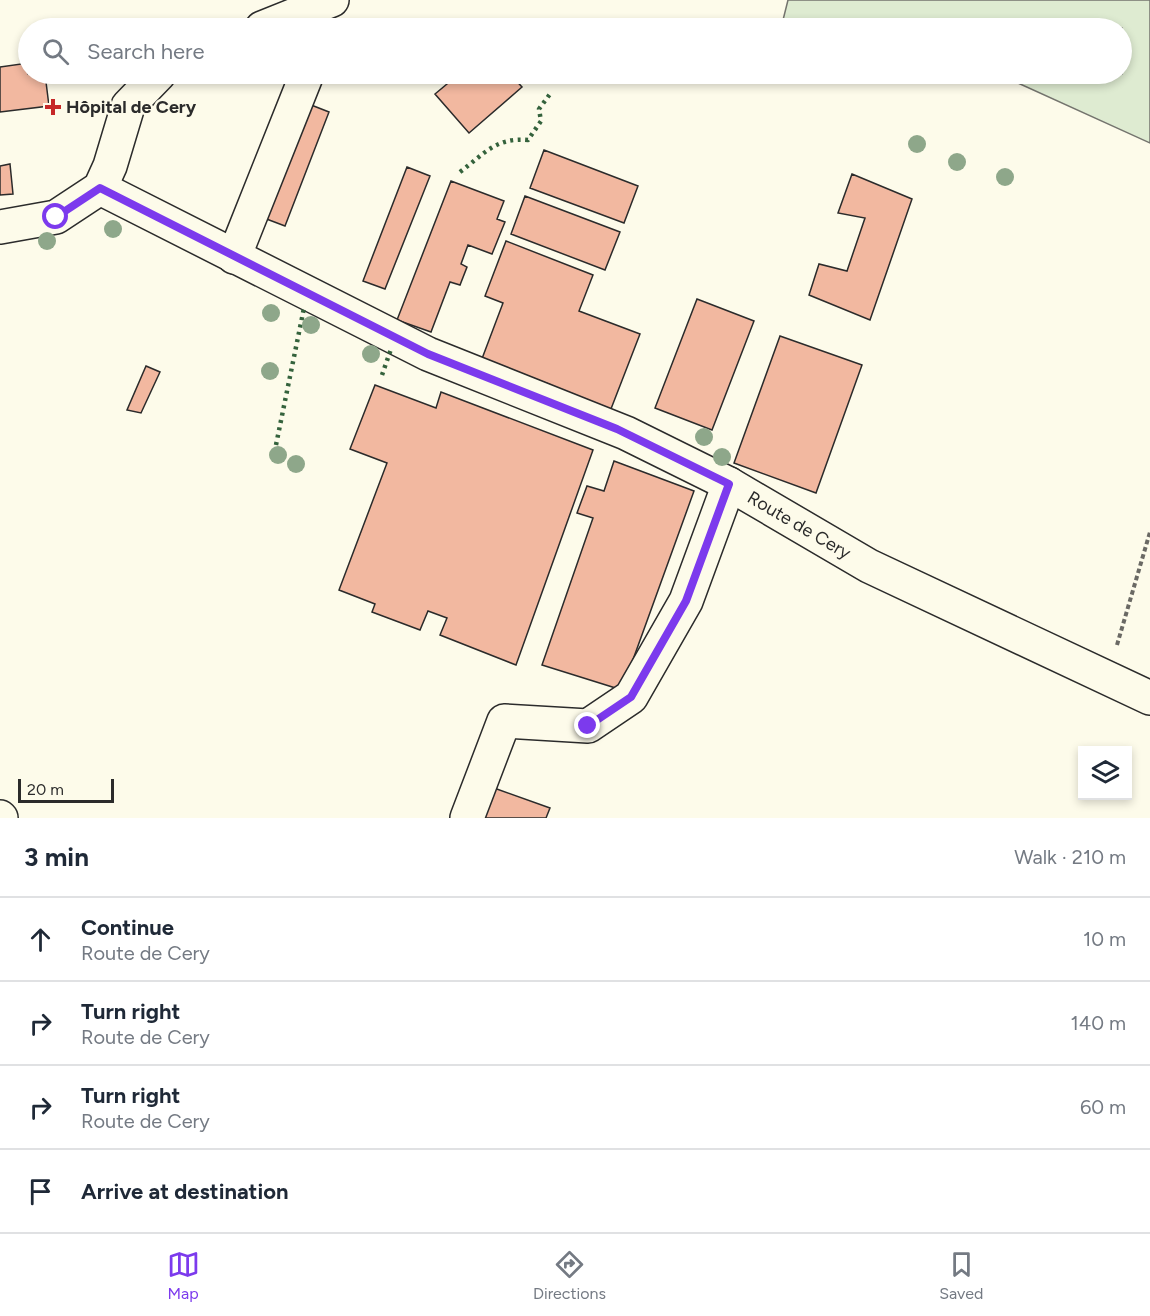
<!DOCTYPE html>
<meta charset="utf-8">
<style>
:root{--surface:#fff;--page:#f6f6f7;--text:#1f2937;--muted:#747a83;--line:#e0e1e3;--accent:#7c3aed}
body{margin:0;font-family:Figtree,sans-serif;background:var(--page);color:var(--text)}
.controls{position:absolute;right:18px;bottom:18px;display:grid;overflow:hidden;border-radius:0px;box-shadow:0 3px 9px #0003}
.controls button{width:54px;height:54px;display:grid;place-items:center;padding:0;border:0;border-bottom:2px solid var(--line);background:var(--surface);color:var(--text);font:30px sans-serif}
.scale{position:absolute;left:18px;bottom:15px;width:96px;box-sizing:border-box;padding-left:6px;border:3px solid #2b2b2b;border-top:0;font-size:16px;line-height:21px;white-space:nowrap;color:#2b2b2b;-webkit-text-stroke:4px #fdfbea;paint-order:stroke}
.stop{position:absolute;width:18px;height:18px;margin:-14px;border:4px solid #7c3aed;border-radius:50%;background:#fff}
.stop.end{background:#7c3aed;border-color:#fff;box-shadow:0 2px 6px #0008}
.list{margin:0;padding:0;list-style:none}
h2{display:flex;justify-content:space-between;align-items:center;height:78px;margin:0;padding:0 24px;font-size:26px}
h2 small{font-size:20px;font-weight:400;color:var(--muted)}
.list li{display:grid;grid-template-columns:39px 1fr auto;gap:18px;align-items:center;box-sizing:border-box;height:84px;padding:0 24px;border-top:2px solid var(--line)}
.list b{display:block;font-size:22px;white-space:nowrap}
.list p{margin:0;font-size:20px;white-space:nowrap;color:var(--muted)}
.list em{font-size:20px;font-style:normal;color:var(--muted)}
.icon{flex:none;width:33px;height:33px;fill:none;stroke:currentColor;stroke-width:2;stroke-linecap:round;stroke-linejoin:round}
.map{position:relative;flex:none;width:1150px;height:818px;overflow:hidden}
.search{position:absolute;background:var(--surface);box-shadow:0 3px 9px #0003;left:18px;right:18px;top:18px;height:66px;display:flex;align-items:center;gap:15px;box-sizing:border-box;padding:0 21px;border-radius:33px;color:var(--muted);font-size:22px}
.sheet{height:414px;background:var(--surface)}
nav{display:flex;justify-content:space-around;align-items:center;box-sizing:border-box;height:84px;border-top:2px solid var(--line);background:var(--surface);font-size:16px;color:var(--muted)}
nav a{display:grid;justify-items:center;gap:3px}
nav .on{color:var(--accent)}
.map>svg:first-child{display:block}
.green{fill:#deebd1;stroke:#74746e;stroke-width:1.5}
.building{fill:#f2b8a0;stroke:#2b2b2b;stroke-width:1.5}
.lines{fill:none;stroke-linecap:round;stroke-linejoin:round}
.minor-casing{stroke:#2b2b2b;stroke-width:36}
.major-casing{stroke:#2b2b2b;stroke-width:36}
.path{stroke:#6a6964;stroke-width:4;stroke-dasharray:4.5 3;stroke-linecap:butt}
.minor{stroke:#fdfbea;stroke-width:33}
.major{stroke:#fdfbea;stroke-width:33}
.hedge{stroke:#34623c;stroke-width:4.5;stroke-dasharray:3 4.5;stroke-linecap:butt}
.tree{fill:#8ea78a}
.route{stroke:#7c3aed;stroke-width:8}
.poi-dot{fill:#c62828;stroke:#fdfbea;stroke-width:2}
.labels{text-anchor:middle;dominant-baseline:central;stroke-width:4.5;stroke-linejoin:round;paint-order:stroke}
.poi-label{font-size:18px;font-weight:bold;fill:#2b2b2b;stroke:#fdfbea;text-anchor:start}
.street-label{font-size:18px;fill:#2b2b2b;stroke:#fdfbea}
</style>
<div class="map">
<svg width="1150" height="818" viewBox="0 0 1150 818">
<rect width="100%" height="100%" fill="#fdfbea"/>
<path class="green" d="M788,0H1150V143L998,74H1122V28H781Z"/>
<path class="building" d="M28,63V74H45L49,106L0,112V67Z
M459,74H510L522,87L469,133L435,94Z
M301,101L329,112L285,226L256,215Z
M544,150L638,186L624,223L530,188Z
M10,164L13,194L0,195V166Z
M407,167L430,176L385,289L363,281Z
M852,174L912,199L870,320L809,295L819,264L847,271L865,218L838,213Z
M451,181L504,201L497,219L505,222L492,254L468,245L461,264L467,267L460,285L450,282L431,332L397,320Z
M525,196L620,232L605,270L511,234Z
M506,241L593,275L579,311L640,334L609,414L549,391L551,385L522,374L480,364L503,303L485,296Z
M697,299L754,321L712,430L655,408Z
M780,336L862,365L816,493L734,463Z
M146,366L160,372L141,413L127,410Z
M375,385L436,408L441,392L593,450L516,665L440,635L447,618L428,611L420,630L372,612L375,604L339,590L387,463L350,449Z
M614,461L694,491L622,690L542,665L593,518L577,513L587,486L604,491Z
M494,788L550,808L546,818H483Z"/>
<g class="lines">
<defs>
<g id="minor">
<path d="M262,28L332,0"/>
<path id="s1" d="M100,188L428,354L626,433L729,484L869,566L1150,698"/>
<path d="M0,227L56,217L100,188L110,166L128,106L159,74"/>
<path d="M234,257L307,74"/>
<path d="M467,818L504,721L588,726L631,697L686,601L729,484"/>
</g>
<path id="major" d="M0,817L1,818"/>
</defs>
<use href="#minor" class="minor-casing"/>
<use href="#major" class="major-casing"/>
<path class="path" d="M1117,645L1150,532"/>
<use href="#minor" class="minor"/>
<use href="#major" class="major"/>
<path class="hedge" d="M525,75L528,74
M460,172C484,154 496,137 528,140L541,121L539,109L550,94
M382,375L391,349
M276,445L304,308"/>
</g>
<g class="tree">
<circle cx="917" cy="144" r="9"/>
<circle cx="957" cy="162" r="9"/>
<circle cx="1005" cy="177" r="9"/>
<circle cx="113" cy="229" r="9"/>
<circle cx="47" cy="241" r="9"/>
<circle cx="271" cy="313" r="9"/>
<circle cx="311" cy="325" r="9"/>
<circle cx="371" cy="354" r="9"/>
<circle cx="270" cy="371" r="9"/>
<circle cx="704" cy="437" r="9"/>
<circle cx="278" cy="455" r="9"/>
<circle cx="722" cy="457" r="9"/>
<circle cx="296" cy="464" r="9"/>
</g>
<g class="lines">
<path class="route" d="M56,217L100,188L428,354L617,429L729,484L686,601L631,697L588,726"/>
</g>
<path class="poi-dot" d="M50 98h6v6h6v6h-6v6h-6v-6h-6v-6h6z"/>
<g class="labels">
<g class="poi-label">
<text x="66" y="107">Hôpital de Cery</text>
</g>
<g class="street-label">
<text stroke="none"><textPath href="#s1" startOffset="777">Route de Cery</textPath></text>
</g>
</g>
</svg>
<div class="controls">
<button><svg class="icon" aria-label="layers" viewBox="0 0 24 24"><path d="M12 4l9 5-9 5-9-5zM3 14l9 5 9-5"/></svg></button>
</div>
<div class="scale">20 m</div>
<div class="stop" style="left:56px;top:217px"></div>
<div class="stop end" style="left:588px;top:726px"></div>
<div class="search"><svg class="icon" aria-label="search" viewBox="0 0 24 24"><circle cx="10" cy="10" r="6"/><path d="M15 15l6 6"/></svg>Search here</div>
</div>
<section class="sheet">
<h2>3 min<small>Walk · 210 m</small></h2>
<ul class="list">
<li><svg class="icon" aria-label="ahead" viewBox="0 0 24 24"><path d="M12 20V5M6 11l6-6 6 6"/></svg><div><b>Continue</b><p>Route de Cery</p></div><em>10 m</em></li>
<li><svg class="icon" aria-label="right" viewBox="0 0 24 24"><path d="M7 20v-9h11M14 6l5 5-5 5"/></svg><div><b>Turn right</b><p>Route de Cery</p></div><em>140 m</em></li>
<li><svg class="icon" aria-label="right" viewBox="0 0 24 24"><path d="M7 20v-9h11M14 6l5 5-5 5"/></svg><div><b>Turn right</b><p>Route de Cery</p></div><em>60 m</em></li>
<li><svg class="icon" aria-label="arrive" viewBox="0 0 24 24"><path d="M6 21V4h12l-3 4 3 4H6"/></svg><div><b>Arrive at destination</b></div></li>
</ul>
</section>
<nav>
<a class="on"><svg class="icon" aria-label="map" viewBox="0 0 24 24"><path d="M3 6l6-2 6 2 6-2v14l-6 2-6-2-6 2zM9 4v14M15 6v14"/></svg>Map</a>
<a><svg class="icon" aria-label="directions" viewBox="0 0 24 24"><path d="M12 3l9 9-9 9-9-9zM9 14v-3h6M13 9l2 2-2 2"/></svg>Directions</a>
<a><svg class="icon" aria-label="saved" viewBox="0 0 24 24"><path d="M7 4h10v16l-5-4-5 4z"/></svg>Saved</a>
</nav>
